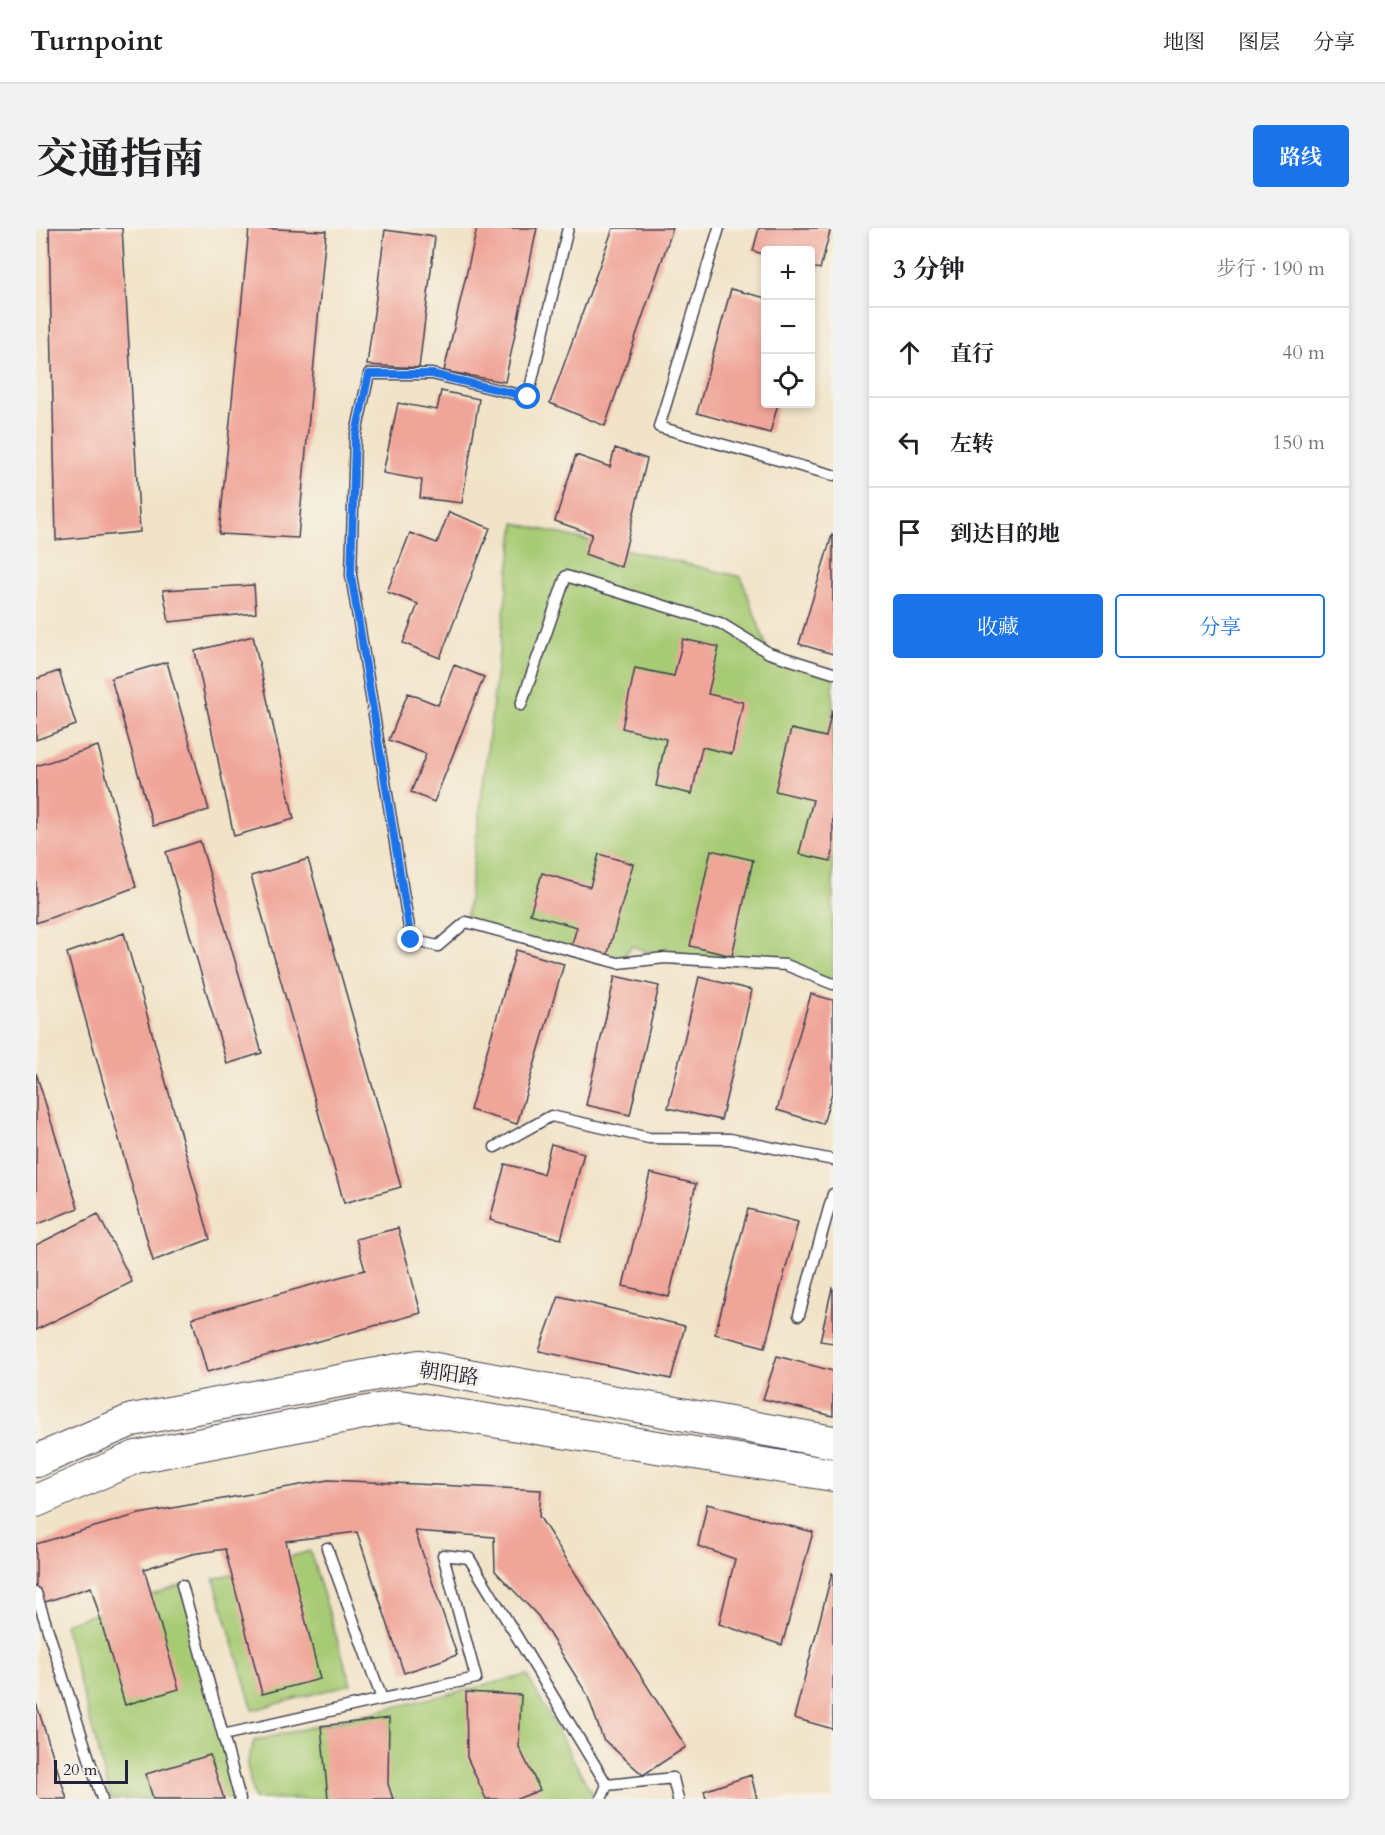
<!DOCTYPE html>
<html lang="zh">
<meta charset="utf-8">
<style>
:root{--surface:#fff;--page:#f2f2f2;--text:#202124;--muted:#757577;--line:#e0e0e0;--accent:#1a73e8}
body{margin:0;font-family:Cardo,"Noto Serif SC",serif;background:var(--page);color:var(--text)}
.controls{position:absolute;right:18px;top:18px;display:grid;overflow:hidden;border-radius:6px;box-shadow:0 3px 9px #0003}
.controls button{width:54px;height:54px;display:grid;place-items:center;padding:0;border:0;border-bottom:2px solid var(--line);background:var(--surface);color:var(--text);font:30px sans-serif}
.scale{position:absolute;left:18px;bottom:15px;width:74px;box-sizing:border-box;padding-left:6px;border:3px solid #22223b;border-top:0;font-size:16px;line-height:21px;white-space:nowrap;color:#22223b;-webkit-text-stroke:4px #f7f3e8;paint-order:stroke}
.stop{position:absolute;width:18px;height:18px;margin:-14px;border:4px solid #1a73e8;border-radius:50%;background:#fff}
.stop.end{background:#1a73e8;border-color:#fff;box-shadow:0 2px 6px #0008}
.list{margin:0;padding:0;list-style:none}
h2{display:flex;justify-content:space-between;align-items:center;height:78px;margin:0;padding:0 24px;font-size:26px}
h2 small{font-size:20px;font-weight:400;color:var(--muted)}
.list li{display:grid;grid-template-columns:39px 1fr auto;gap:18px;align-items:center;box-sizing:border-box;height:90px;padding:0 24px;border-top:2px solid var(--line)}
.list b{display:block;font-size:22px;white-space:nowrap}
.list em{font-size:20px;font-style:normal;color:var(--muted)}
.actions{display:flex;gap:12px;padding:18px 24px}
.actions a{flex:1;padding:14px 0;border:2px solid var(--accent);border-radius:6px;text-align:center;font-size:21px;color:var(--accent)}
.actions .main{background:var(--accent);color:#fff}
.icon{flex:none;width:33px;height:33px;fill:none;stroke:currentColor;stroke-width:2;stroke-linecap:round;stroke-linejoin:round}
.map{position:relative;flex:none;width:797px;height:1571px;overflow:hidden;border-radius:6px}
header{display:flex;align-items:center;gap:36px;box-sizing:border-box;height:84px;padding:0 30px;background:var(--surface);border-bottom:2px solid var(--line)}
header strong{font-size:28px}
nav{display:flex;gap:33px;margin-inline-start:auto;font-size:21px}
.intro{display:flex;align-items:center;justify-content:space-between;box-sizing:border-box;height:144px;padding:0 36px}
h1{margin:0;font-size:42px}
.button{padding:15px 27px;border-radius:6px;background:var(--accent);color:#fff;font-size:21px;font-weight:700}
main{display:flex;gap:36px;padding:0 36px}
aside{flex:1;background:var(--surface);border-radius:6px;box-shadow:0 3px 9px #0003}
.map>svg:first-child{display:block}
.park{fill:#a7cb75;stroke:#647658;stroke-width:1.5}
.building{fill:#f0a599}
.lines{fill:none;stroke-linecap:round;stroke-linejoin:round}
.lane-casing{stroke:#413f50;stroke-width:13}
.secondary-casing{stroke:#413f50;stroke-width:34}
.lane{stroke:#fff;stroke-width:10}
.secondary{stroke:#fff;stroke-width:32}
.route{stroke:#1a73e8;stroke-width:8}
.labels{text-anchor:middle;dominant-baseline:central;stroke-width:6;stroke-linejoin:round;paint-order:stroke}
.street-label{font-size:20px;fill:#22223b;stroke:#f7f3e8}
</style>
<header>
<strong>Turnpoint</strong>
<nav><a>地图</a><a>图层</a><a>分享</a></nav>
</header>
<div class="intro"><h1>交通指南</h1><a class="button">路线</a></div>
<main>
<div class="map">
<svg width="797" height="1571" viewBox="0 0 797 1571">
<rect width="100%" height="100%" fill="#f7f3e8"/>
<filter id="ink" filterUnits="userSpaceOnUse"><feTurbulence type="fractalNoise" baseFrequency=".0167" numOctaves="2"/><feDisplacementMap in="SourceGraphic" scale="12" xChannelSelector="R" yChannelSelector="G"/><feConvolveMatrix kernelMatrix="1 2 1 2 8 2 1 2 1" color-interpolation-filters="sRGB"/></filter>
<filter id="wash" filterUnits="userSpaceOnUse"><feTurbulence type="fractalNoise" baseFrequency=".008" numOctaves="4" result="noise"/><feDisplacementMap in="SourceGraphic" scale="24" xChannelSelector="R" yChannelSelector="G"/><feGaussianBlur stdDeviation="1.35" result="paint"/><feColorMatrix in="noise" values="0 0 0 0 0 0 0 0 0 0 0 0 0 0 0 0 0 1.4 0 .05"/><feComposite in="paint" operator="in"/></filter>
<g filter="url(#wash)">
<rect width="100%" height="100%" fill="#f1e3c8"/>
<path class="park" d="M479,295L705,349L733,425L797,445V756L750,737L636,733L596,718L582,735L430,694Z
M274,1323L315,1456L217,1482L178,1351Z
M146,1357L204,1571H75L28,1396Z
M491,1447L559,1571H218L211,1537L218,1513Z"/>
<g id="blocks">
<path class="building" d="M13,0H86L104,304L20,312Z
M213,0L290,3L262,310L183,306Z
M441,0H501L469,154L408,143Z
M577,0H637L569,198L514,175Z
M723,0H795L784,41L774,39V22H730V27L717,23Z
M349,2L399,9L383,140L331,137Z
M695,61L730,70V176H742L734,205L661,185Z
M405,163L443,171L426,275L384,270L386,252L347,245L362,175L401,182Z
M579,220L611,231L585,339L549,326L556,306L519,293L540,227L574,239Z
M413,284L454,300L404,430L367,415L382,376L351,364L374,305L401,315Z
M796,307L797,308V426L763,416Z
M218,357L220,385L133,394L127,362Z
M217,408L258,591L198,608L159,423Z
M647,411L683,419L672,466L707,474L696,526L666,519L656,566L620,558L630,511L586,500L599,440L638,448Z
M131,434L173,582L117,598L75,450Z
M418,437L448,449L398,574L375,564L390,526L353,512L372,465L402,477Z
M23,443L40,497L0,512V451Z
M796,482L797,624L795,633L763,626L777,572L739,563L755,501L790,509Z
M62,518L100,659L0,695V538Z
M164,613L226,825L191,836L130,624Z
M675,622L717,632L696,728L654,718Z
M563,626L597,636L569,736L533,726L541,699L494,686L506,645L554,659Z
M272,631L365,959L308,975L215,648Z
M88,705L174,1011L117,1033L31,725Z
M480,722L528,736L481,896L434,882Z
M579,748L623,758L594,887L550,877Z
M663,749L716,762L685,892L632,880Z
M775,766L797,772V861L787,896L741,882Z
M0,845L42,980L0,997Z
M515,916L548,925L525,1011L454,992L469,936L507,946Z
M614,945L660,956L633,1069L587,1058Z
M712,981L762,994L729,1119L679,1106Z
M62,986L96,1054L0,1102V1017Z
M362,1000L385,1085L171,1144L156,1090L329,1042L320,1011Z
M796,1060L797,1061V1115L784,1113Z
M523,1068L649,1098L635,1151L503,1123Z
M741,1128L797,1143V1188L727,1171Z
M292,1252L505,1262L503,1288L650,1519L607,1547L567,1511L551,1466L502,1388L459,1343L458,1309L379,1303L421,1427L368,1445L321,1304L250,1313L284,1451L226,1466L189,1321L156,1326L108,1341L143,1461L89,1477L55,1359L0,1377V1316L103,1286Z
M671,1276L777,1304L746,1417L683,1396L699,1331L662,1318Z
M796,1345L797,1346V1501L758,1490Z
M430,1464L485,1467L483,1519L504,1562L481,1571H450L431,1529Z
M0,1476V1475L31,1571H0Z
M353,1490L352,1556L357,1571H292L285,1498Z
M174,1527L188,1571H117L110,1546Z
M715,1547L721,1571H670L668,1563Z"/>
</g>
</g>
<g filter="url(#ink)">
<use href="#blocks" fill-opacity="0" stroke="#413f50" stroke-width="1.5"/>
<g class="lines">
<defs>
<path id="lane" d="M532,0L492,169L396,146H333L319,210L315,347L375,712L402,718L430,694L582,735L629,730L750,737L797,756
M683,0L623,199L797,247
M485,477L530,348L684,395L733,425L797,445
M459,919L515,888L613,910L694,911L797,932
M763,1087L797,966
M291,1320L346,1471
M146,1357L187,1507
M0,1365L66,1571
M571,1557L637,1550L642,1571
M204,1571L187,1507L440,1450L407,1327L433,1330L571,1557L565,1571"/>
<path id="secondary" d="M0,1233L96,1192L383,1138L797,1214
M0,1273L100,1229L363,1178L797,1247"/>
</defs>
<use href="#lane" class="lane-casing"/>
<use href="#secondary" class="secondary-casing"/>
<use href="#lane" class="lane"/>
<use href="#secondary" class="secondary"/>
</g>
</g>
<g class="lines" filter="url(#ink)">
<path class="route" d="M375,712L315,347L319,210L333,146H396L492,169"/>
</g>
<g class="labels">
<g class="street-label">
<text transform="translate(413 1146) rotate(8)">朝阳路</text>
</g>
</g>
</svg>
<div class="controls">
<button>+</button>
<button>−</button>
<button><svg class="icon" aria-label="locate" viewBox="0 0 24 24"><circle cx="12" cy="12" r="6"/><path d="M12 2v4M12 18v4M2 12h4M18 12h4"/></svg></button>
</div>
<div class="scale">20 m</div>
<div class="stop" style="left:492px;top:169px"></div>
<div class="stop end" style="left:375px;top:712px"></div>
</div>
<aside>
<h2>3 分钟<small>步行 · 190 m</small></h2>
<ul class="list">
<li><svg class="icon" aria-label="ahead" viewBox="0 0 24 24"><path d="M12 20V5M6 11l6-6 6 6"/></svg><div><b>直行</b></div><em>40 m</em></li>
<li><svg class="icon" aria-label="left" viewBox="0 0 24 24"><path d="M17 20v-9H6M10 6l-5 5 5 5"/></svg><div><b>左转</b></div><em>150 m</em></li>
<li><svg class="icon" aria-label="arrive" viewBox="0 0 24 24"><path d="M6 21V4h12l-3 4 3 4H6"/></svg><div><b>到达目的地</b></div></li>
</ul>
<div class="actions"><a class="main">收藏</a><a>分享</a></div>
</aside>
</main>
